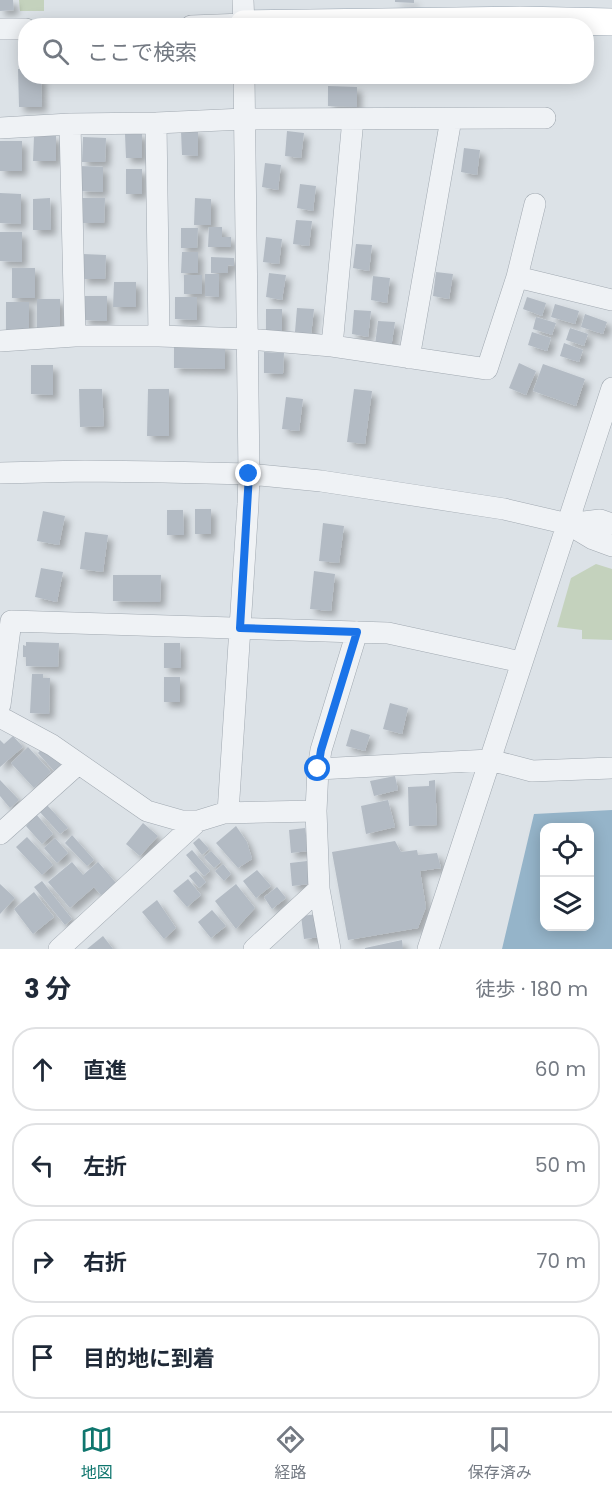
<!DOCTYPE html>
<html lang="ja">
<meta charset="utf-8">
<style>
:root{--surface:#fff;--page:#f2f2f3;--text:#1f2937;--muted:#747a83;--line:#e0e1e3;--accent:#0f766e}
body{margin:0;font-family:Poppins,"Noto Sans JP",sans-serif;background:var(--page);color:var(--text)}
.controls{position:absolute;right:18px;bottom:18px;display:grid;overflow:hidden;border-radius:12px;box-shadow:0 3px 15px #0003}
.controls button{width:54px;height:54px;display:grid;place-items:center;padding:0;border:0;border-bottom:2px solid var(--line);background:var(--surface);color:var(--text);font:30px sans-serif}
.stop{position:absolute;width:18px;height:18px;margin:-14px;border:4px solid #1a73e8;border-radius:50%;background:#fff}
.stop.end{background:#1a73e8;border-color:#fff;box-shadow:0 2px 6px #0008}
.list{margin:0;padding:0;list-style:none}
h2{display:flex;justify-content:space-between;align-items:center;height:78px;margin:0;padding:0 24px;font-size:26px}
h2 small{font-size:20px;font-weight:400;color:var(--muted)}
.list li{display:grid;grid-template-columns:39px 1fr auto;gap:18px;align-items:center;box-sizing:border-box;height:84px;margin:0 12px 12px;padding:0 12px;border:2px solid var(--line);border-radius:24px}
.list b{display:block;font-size:22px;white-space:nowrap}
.list em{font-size:20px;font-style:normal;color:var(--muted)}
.icon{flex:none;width:33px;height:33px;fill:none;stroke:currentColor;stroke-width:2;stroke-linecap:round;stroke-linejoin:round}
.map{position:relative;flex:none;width:612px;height:949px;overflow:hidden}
.search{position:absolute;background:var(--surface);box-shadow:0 3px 15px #0003;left:18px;right:18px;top:18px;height:66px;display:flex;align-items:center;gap:15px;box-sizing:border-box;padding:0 21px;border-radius:24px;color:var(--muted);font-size:22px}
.sheet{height:462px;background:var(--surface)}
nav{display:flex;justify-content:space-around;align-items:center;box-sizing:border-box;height:84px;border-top:2px solid var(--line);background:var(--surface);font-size:16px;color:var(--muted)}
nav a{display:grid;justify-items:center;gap:3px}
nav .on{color:var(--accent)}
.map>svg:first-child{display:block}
.green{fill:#c4d2bd}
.water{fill:#95b4c9;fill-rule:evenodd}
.building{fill:#b3bbc4;filter:url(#shadow)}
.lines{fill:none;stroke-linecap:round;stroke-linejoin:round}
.minor-casing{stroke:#a1a9b1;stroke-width:22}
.major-casing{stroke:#9ba7b3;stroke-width:28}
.minor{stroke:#eff2f5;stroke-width:21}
.major{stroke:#fff;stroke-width:27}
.route{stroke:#1a73e8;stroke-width:8}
</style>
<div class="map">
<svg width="612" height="949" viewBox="0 0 612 949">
<defs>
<filter id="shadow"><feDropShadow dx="5" dy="5" stdDeviation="3" flood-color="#0004"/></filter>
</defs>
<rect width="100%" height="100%" fill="#dce2e7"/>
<path class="green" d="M19,0H44V11H20Z
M596,564L612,569V640L582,639V630L557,627L571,578Z"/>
<path class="water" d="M612,810V949H502L534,814ZM544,828H590V926H544Z"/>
<path class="building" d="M0,0H13L14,10L0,11Z
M395,0H414V3L395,2Z
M18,69H26V76H41L42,107H19Z
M328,86L357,87V107L328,106Z
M198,130V156L182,155L181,131Z
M287,131L304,133L301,158L285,156Z
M142,133V158H126L125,134Z
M34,136H56V161H33Z
M83,137L106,138L105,162H82Z
M0,141H22V171H0Z
M464,148L480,150L477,175L461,172Z
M265,163L281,165L278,190L262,187Z
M80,166L103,167V192L80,191Z
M126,169H142V194H126Z
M300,184L316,186L313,211L297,208Z
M0,193L21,194V224L0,223Z
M50,198L51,230H33V199Z
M82,198H105L104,223H81Z
M195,198L211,199V225H194Z
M296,220L312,221L309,246L293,244Z
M209,227H222V237H231V247H208Z
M181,228H198L197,248H181Z
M0,232H22V262L0,261Z
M266,237L282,239L279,264L263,262Z
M356,244L372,245L369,271L353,268Z
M182,252H198V273H181Z
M83,254L106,255L105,279H82Z
M211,257L234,258V266L228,265V273H211Z
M12,268H35V298H12Z
M436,272L453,274L449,299L433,296Z
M269,273L286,275L282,300L266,297Z
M205,274H219V297L205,296Z
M184,275H202V294H184Z
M373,276L390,278L387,303L371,300Z
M114,282H136V307H113Z
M84,296H107V321L84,320Z
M175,297H197V320L175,319Z
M527,297L546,303L542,316L523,309Z
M37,299H60V329L37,328Z
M6,302H29V332L6,331Z
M555,304L579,311L575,324L551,317Z
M297,308L314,309L311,335L295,332Z
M266,309H282V334L266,333Z
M354,310L371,311L368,337L352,334Z
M585,314L607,322L603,334L581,327Z
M536,317L556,323L552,335L533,329Z
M378,321L395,322L391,348L375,345Z
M570,328L588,334L584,346L566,340Z
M532,332L551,338L547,351L528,345Z
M564,343L583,350L579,362L560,356Z
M174,345H225V369L174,368Z
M264,352L284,353L283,374L264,373Z
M519,363L536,371L526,395L509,388Z
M543,364L585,379L576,406L533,391Z
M31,365H53V395L31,394Z
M79,389H102L104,426L80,427Z
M148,389H169V436H147Z
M354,389L372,391L365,444L347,442Z
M286,397L303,399L299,431L282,429Z
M195,509H211V534H195Z
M167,510H183L184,535H167Z
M43,511L65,516L59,545L37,541Z
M323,523L344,526L339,563L319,561Z
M85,532L108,535L103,572L80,569Z
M41,568L63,572L57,602L35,597Z
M314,571L335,574L331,611L310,609Z
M113,575H161L160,602L113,601Z
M26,642L59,643L58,667L26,666V657H23V645L26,646Z
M164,643H180L181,668H164Z
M32,674H43V678H50L49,714L30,713Z
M164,677H180V702H164Z
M390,703L408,708L402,734L383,729Z
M351,729L370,735L365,751L346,746Z
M13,736L23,747L0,767V740L4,744Z
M45,745L67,761L55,772L38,753Z
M28,747L51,772L34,788L11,763Z
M395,776L398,790L374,796L370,781Z
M0,780L19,800L10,808L0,796Z
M435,780L437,825L409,826L408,787L429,786V781Z
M388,800L395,827L366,834L361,806Z
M46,804L68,828L60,834L39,811Z
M36,814L53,834L42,844L26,826Z
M143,823L158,836L140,856L126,844Z
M236,826L247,842L252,859L238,868L216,843Z
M305,828L308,851L291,853L289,830Z
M72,835L94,860L87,866L65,843Z
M27,837L53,865L42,875L16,847Z
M55,838L68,853L57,863L44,848Z
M199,838L209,849L202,855L193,843Z
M395,841L401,852L417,850L418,855L437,853L441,868L420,871L426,907L418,928L348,940L332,852Z
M192,850L210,871L204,876L186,855Z
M211,851L221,862L214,868L204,857Z
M307,861L309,884L292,886L290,863Z
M72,862L83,875L98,862L116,883L101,895L94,887L70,908L48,882Z
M223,864L231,874L224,881L215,871Z
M257,870L271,886L256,898L243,881Z
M196,871L206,882L199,888L189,876Z
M188,879L201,895L187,907L173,891Z
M42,881L72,919L65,925L34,887Z
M0,884L15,898L0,914Z
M236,884L255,908L236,929L215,901Z
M277,887L286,898L272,909L264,897Z
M34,892L54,917L33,934L14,909Z
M157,900L176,928L164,939L142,912Z
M212,910L226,926L211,938L198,922Z
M318,914L320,937L304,939L301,916Z
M103,936L113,949H87Z
M402,940L403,949H365V948Z"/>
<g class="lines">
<defs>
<path id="minor" d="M243,0L244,26
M191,26L244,24
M0,29H26
M156,123L159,336
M70,124L75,336
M0,128L70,124L156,123L244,119L545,118
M517,277L612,300
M0,341L75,336H159L248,339L332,346L487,369L517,277L535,204
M332,346L353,119
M409,358L451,119
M0,473L85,471L163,472L249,474L321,481L504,509L568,524L593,539L612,546
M568,524L600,520L612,524
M0,705L11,621L388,633L521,662
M0,717L52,745L147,811L182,821H198L224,813L316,811
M318,769L490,760L612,388
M228,813L248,504L249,474L244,76
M0,834L78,764
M59,949L198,821
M254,949L319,889
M330,949L319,889L316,811L318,769L321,750L357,632
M428,949L490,760L532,771L612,768"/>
<path id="major" d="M244,24L520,20L612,22"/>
</defs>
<use href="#minor" class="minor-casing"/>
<use href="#major" class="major-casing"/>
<use href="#minor" class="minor"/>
<use href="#major" class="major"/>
</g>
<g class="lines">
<path class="route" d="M249,474L240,628L357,632L321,750L318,769"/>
</g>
</svg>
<div class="controls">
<button><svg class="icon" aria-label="locate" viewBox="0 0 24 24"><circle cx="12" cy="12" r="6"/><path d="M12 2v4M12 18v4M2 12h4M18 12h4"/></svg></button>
<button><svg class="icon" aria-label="layers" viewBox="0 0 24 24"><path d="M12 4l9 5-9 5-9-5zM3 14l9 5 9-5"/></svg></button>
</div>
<div class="stop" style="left:318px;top:769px"></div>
<div class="stop end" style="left:249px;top:474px"></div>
<div class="search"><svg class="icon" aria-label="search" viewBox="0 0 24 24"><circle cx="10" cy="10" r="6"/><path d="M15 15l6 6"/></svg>ここで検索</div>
</div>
<section class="sheet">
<h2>3 分<small>徒歩 · 180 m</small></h2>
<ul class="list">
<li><svg class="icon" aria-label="ahead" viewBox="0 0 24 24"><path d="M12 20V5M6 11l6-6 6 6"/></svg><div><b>直進</b></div><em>60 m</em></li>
<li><svg class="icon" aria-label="left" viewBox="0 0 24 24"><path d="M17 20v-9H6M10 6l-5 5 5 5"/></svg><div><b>左折</b></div><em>50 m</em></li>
<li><svg class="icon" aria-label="right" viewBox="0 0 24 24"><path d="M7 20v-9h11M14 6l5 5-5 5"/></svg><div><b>右折</b></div><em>70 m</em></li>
<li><svg class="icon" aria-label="arrive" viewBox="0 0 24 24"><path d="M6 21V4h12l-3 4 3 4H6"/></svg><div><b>目的地に到着</b></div></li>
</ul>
</section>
<nav>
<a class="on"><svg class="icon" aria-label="map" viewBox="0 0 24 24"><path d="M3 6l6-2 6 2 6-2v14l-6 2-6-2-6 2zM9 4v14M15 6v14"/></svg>地図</a>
<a><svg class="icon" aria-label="directions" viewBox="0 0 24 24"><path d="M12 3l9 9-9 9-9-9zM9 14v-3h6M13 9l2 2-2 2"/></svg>経路</a>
<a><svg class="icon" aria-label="saved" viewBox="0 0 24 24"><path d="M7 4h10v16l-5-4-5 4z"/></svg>保存済み</a>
</nav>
